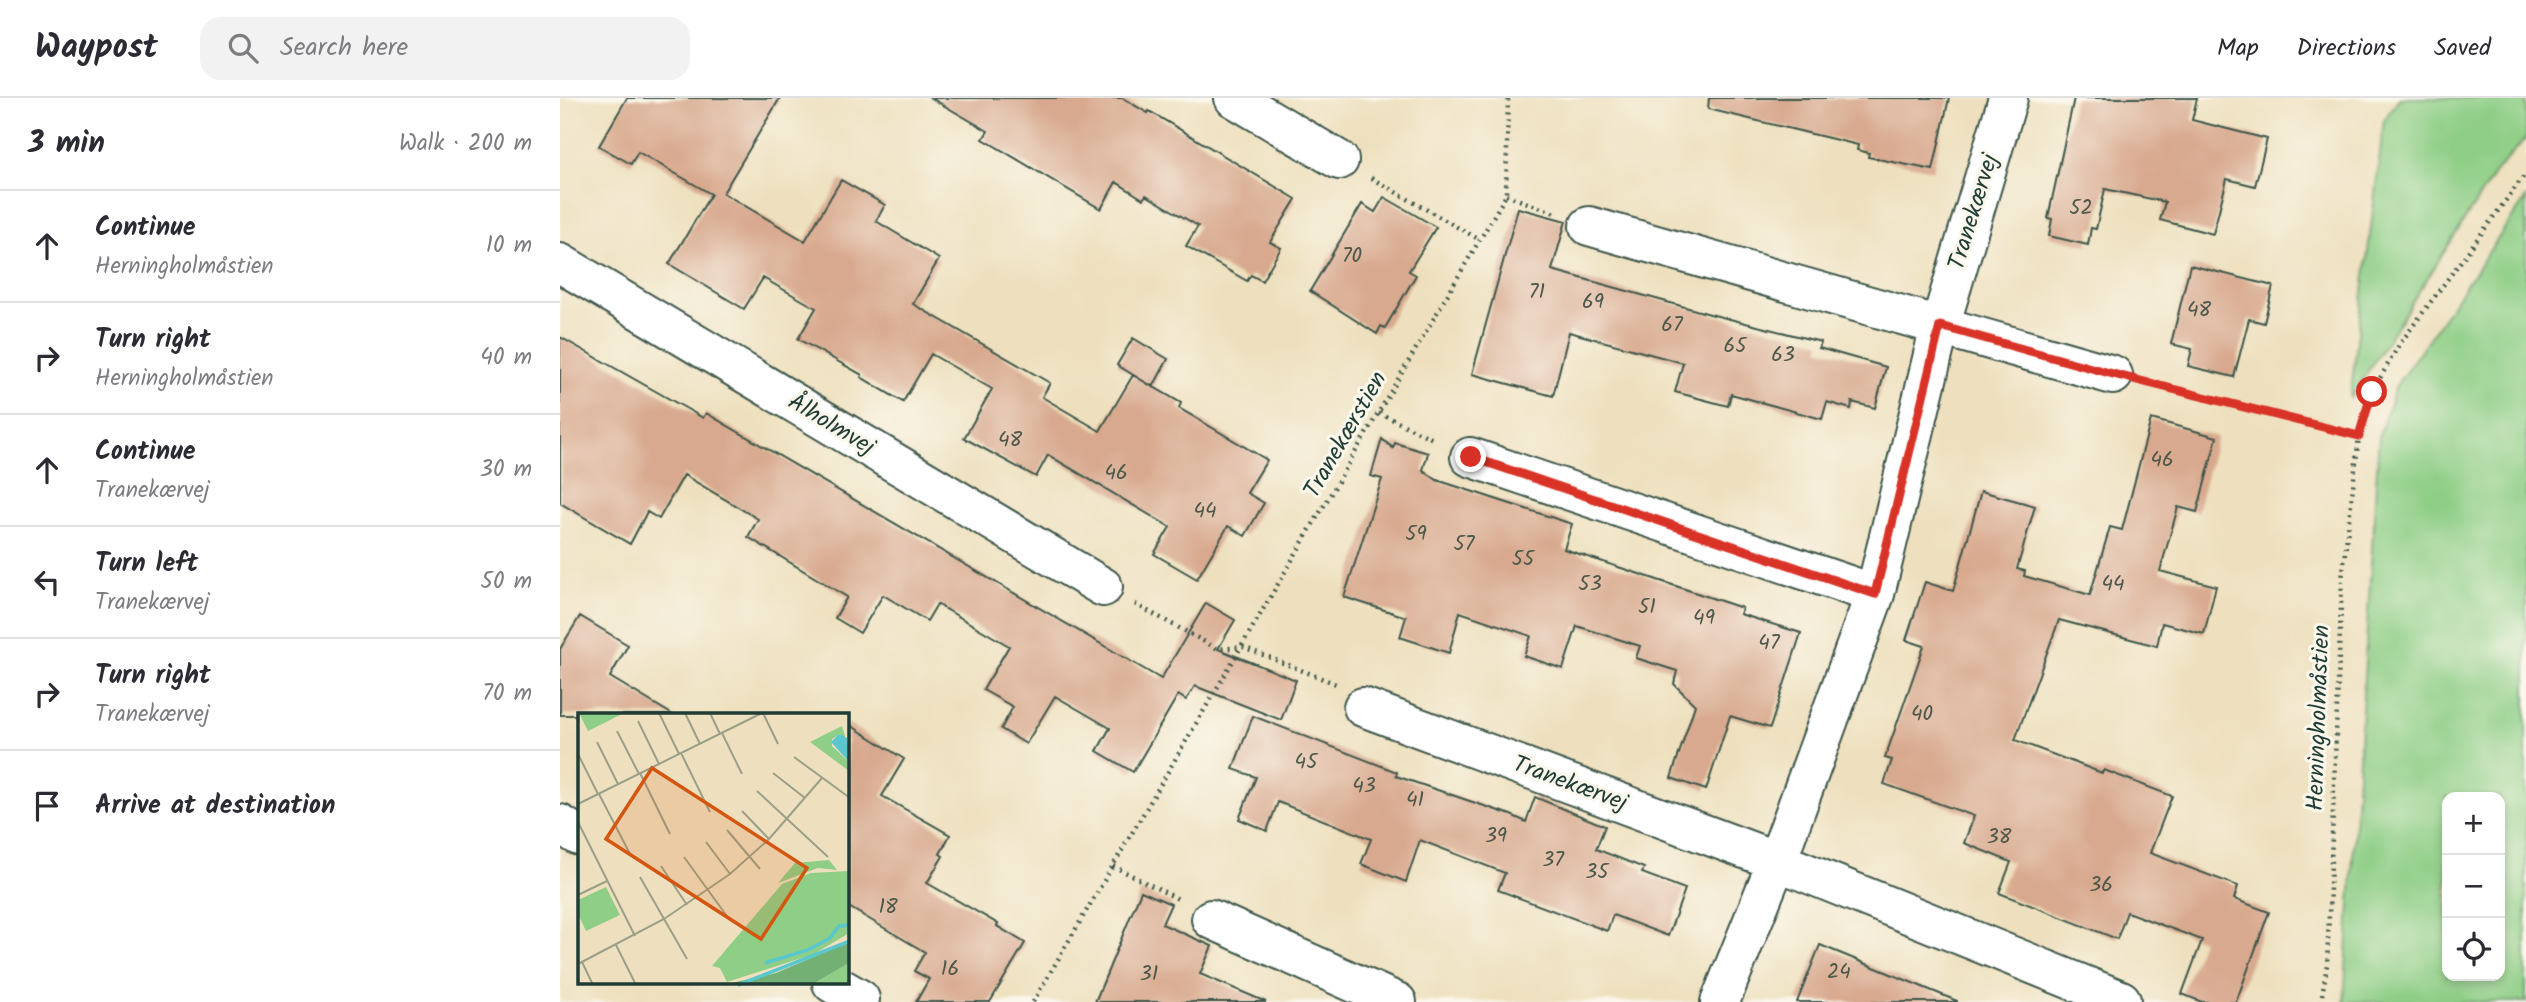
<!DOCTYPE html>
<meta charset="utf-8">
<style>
:root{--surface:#fff;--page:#f2f2f3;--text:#2b2b33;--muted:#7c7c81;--line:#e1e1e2}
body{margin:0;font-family:Kalam,sans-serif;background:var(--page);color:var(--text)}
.controls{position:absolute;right:21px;bottom:21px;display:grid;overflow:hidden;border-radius:14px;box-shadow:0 4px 10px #0003}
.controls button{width:63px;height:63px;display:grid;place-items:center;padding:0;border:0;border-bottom:2px solid var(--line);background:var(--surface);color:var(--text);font:35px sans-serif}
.stop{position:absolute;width:21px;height:21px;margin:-16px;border:5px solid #d93025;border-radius:50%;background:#fff}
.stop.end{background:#d93025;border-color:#fff;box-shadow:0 2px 7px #0008}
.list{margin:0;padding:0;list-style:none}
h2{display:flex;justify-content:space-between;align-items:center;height:91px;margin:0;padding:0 28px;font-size:30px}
h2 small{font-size:23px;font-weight:400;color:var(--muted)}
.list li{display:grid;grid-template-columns:46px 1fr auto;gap:21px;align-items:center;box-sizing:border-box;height:112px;padding:0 28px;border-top:2px solid var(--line)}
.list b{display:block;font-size:26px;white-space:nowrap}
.list p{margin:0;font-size:23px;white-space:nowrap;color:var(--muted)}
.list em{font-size:23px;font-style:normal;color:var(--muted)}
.icon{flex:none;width:38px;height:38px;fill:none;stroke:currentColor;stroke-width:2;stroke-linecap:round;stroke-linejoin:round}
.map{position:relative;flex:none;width:1966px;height:904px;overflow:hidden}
header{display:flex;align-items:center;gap:42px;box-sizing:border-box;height:98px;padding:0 35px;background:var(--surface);border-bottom:2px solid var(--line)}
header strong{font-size:33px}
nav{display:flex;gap:38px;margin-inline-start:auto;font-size:24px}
.search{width:490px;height:63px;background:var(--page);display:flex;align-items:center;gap:18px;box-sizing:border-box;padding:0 24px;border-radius:21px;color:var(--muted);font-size:26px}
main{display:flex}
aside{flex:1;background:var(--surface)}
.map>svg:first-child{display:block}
.green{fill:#8ece86;stroke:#56865d;stroke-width:2;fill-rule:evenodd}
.building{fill:#d8a98e}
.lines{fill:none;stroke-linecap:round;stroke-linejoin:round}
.minor-casing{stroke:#3e5549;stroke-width:42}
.path{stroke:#3e5549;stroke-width:4.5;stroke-dasharray:2 5;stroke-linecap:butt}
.minor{stroke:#fff;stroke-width:38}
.route{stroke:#d93025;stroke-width:9}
.labels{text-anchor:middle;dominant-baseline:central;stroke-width:6;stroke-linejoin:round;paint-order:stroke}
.number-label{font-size:21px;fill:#4d584a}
.street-label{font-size:24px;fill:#1f3d34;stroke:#fbf7ec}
.inset-river{fill:none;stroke:#5ac7ce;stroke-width:3.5}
.inset-road{fill:none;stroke:#9b9f87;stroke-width:2}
.view{fill:#d45610;fill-opacity:0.15;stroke:#d45610;stroke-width:3.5}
.inset-edge{fill:none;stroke:#1f3d34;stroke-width:3.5}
</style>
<header>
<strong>Waypost</strong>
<div class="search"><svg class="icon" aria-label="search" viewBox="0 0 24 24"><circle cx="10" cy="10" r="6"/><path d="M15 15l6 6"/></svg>Search here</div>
<nav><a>Map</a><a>Directions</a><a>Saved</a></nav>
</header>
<main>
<aside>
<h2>3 min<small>Walk · 200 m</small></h2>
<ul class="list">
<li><svg class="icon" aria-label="ahead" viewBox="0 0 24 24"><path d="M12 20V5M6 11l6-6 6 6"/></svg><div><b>Continue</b><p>Herningholmåstien</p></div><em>10 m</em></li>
<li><svg class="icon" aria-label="right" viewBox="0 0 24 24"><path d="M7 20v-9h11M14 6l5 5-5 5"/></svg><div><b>Turn right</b><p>Herningholmåstien</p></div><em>40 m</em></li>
<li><svg class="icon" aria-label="ahead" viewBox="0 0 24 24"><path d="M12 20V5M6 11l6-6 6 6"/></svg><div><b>Continue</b><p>Tranekærvej</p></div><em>30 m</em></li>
<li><svg class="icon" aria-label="left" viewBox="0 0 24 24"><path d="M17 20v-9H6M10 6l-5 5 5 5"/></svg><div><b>Turn left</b><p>Tranekærvej</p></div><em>50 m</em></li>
<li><svg class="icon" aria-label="right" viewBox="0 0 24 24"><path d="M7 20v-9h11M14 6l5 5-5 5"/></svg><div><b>Turn right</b><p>Tranekærvej</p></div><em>70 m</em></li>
<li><svg class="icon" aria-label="arrive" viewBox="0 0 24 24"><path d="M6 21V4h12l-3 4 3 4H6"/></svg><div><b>Arrive at destination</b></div></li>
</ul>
</aside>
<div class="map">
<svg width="1966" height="904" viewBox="0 0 1966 904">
<rect width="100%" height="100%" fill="#fbf7ec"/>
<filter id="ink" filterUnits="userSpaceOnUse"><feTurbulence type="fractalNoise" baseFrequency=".0143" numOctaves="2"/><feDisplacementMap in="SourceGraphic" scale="14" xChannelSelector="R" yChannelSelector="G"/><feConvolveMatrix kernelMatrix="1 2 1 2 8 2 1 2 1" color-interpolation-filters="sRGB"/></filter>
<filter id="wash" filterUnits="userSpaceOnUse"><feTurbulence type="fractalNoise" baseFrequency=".00686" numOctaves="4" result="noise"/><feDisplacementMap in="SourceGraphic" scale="28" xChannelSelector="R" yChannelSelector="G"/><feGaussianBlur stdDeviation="1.57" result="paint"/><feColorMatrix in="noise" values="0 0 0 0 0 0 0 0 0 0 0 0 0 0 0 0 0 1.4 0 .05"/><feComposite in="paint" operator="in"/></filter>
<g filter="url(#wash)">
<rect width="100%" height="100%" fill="#eee0be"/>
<path class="green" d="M1839,0H1966V40L1936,73L1790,301L1824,22Z
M1966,100V904H1784L1819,337L1836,288ZM1887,699H1940V878H1887Z"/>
<g id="blocks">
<path class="building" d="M67,0H220L163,95L245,143L281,82L325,107L316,123L379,161L353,206L490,285L482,299L540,333L573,277L621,305L619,310L707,362L687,395L704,405L685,438L668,428L637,481L594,456L610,429L488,357L476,379L404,340L432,291L371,256L343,304L301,279L302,277L238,241L256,210L203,180L184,211L109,166L151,96L78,54L71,66L39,48Z
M371,0H562L588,15L589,13L736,101L710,144L721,150L702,183L691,177L687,183L626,148L638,128L586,97L583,101L556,84L541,111L423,41L428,33Z
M1149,0H1389L1373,72L1308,59L1309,55L1297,52L1298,47L1148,11Z
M1514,0H1637L1632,22L1707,41L1695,88L1667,81L1653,136L1600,122L1605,104L1545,91L1536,131L1531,130L1528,147L1489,138L1492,121L1488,120Z
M824,99L876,129L849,173L856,177L825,230L821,228L817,236L750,193L802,106L815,114Z
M958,110L1006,123L992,172L1150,216L1261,244L1259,250L1326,269L1315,310L1292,304L1291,311L1267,304L1262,321L1171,296L1168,308L1115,294L1123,265L1009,234L993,298L912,276Z
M1630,167L1713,188L1704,225L1689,221L1674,279L1628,268L1632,251L1611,246Z
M0,239L143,320L146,315L601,581L646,505L675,522L658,551L736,582L721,622L635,588L626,602L618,597L573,674L537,653L550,630L495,598L466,646L441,631L453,609L423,592L449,548L377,506L367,523L323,497L300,535L275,520L287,499L188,439L198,421L124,377L99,421L87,414L70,446L0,405Z
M573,240L608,261L593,289L557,267Z
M1591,321L1657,339L1637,414L1618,409L1600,473L1656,488L1644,536L1602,525L1597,548L1499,522L1455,642L1542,675L1544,672L1612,698L1590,755L1678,788L1674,801L1709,814L1676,904H1642L1622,896L1642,842L1567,814L1557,841L1439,795L1451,764L1404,745L1414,718L1324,686L1332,662L1325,660L1364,548L1346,542L1365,484L1393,493L1421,393L1475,408L1457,471L1465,473L1464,478L1530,497L1550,429L1562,432Z
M822,341L833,350L835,345L868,355L863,372L877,382L1012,426L1004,451L1182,510L1180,516L1241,535L1210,630L1170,618L1146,692L1111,680L1135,607L1114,586L1117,573L1076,560L1080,548L1017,528L1003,571L964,558L971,538L900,514L889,555L840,539L846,519L784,499L822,381L811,378Z
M20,518L68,547L50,579L113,617H0V551Z
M693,618L837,674L836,678L951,717L966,724L975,699L1045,728L1036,751L1084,770L1082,775L1125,791L1108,838L1053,817L1047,833L938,792L945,775L860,742L846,784L801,766L811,741L718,704L707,733L679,721L696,679L673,671Z
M287,625L344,661L322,698L390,737L380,756L383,758L367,785L438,826L437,828L465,845L430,904H356L369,881L354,873L365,854L287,808Z
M581,793L611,806L602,826L652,848L640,876L706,904H535Z
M1260,847L1397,903V904H1237Z"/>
</g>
</g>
<g filter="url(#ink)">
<use href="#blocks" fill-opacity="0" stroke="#3e5549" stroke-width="2"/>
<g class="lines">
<defs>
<path id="minor" d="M674,0L779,62
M1029,128L1553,277
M0,165L543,489
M910,359L1315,496
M803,609L1217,763L1561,902
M0,726L19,738
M651,821L837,904
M272,885L300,901
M1160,904L1217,763L1315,496L1380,228L1448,0"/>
</defs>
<use href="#minor" class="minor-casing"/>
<path class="path" d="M811,80L920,142
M946,97L995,115
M1589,285L1799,338
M819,315L875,342
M575,506L658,551L683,549L776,586
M553,768L618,801
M473,904L946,97L948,0
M1761,904L1767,867L1782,481L1799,338L1812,294L1839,247L1966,75"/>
<use href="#minor" class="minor"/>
</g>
</g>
<g class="lines" filter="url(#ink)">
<path class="route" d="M911,359L1315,496L1380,228L1553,276L1799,338L1812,294"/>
</g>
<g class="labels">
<g class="number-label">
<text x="1521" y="110">52</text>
<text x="792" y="158">70</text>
<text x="977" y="194">71</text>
<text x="1033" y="204">69</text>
<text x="1639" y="212">48</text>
<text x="1112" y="227">67</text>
<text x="1175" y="248">65</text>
<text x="1223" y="257">63</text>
<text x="450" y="342">48</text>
<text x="1602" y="362">46</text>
<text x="556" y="375">46</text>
<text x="645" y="413">44</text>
<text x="856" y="436">59</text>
<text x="904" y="446">57</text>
<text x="963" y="461">55</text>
<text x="1030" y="486">53</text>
<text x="1553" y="486">44</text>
<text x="1087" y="509">51</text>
<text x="1144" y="520">49</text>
<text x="1209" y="545">47</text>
<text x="1362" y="616">40</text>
<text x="746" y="664">45</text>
<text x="804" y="688">43</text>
<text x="855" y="702">41</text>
<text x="936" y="738">39</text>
<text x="1439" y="739">38</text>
<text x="993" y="762">37</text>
<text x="1037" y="774">35</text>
<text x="1541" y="787">36</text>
<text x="328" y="809">18</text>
<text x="390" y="871">16</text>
<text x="1279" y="874">24</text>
<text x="589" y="876">31</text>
</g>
<g class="street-label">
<text transform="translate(1414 114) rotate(-73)">Tranekærvej</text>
<text transform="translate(271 327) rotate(31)">Ålholmvej</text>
<text transform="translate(786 337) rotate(-60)">Tranekærstien</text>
<text transform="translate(1759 620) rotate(-88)">Herningholmåstien</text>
<text transform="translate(1010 686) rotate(20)">Tranekærvej</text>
</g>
</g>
<g transform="translate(18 615)">
<rect width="271" height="271" fill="#eee0be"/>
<path d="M1,0H46L10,18ZM264,13L271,37L262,21L254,26V33L271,49V58L232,29ZM251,147L259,157L240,155L200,170L217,150ZM271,158V220L236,241L149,269L142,255L134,253L204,171L233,160ZM28,174L42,202L8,218L0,201V187ZM271,250V271H235Z" fill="#8ece86"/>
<path d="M271,229V250L235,271H149L198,260Z" fill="#72b173"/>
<path d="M261,21L269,25L271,49L253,29Z" fill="#5ac7ce"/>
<path class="inset-river" d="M187,250L230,237L252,225L261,213L272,212M160,272L272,228"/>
<path class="inset-road" d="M81,0L101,41M107,0L122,31M132,0L142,21M185,0L200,31M60,8L81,51M39,18L61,61M144,20L164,61M19,29L40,71M103,40L132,99M0,41L20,81M216,44L272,85M62,60L92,121M195,60L227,85M179,78L250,144M21,81L52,141M0,91L184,0M164,98L191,126M0,109L57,223M149,117L182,156M128,129L152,161M106,144L151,206M83,153L109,192M62,164L109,246M0,182L29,168M38,232L58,272M4,249L15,272M0,251L86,206L152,161L191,126L244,65"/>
<path class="view" d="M74,55L229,155L183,226L28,126Z"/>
<rect width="271" height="271" class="inset-edge"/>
</g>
</svg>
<div class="controls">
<button>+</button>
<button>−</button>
<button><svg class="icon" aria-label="locate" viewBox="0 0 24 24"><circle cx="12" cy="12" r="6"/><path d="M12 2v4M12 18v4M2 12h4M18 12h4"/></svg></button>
</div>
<div class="stop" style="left:1812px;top:294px"></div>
<div class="stop end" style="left:911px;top:359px"></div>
</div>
</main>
